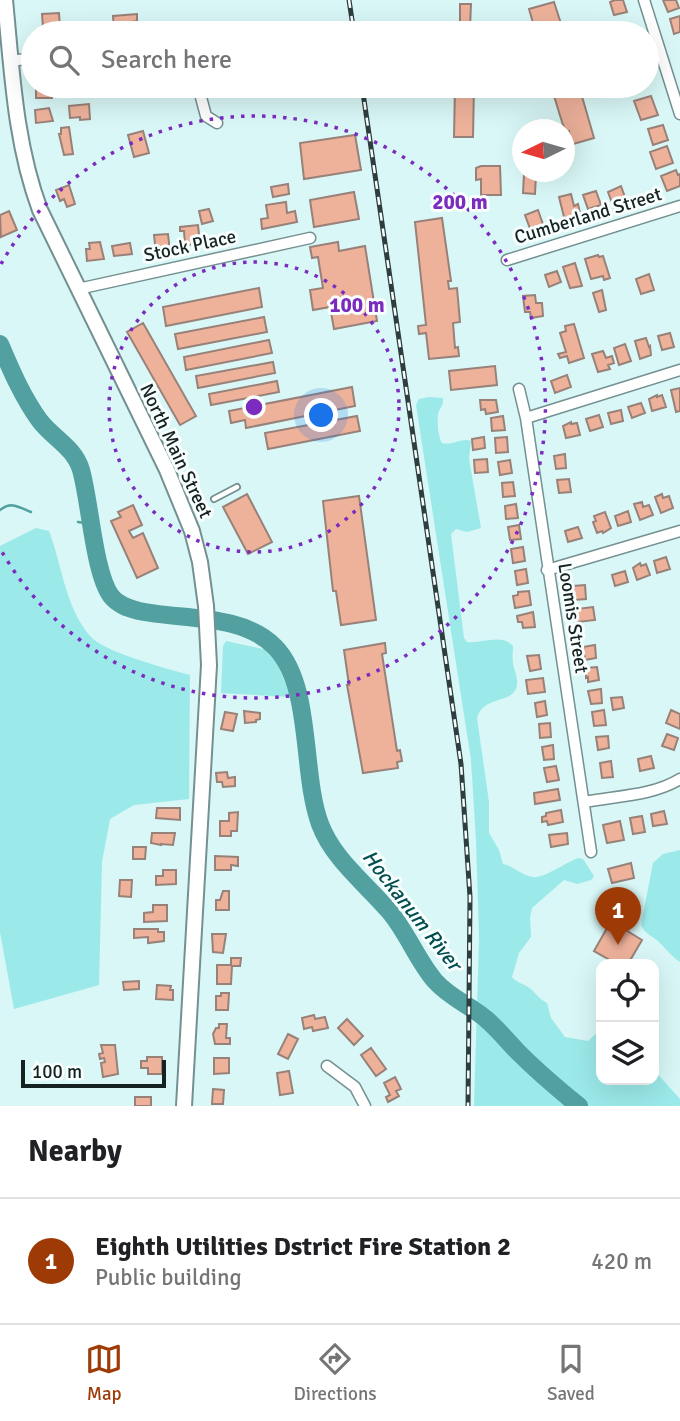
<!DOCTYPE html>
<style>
:root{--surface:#fff;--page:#f2f2f2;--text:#202124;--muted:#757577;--line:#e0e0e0;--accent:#9e3a06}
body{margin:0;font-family:Signika,sans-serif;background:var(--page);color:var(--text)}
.controls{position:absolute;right:21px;bottom:21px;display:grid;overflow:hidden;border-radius:14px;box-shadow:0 7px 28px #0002}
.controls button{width:63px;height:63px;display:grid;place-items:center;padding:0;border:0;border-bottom:2px solid var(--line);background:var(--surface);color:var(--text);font:35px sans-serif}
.compass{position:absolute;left:512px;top:119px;width:63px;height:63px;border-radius:50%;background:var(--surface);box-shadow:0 7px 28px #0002;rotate:265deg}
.scale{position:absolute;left:21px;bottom:18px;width:145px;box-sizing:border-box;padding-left:7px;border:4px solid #162222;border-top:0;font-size:19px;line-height:24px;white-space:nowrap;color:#162222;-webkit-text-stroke:5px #f8fefe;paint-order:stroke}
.you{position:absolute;left:322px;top:416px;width:24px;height:24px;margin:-18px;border:5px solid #fff;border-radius:50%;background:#1a73e8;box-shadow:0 0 0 10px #1a73e833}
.badge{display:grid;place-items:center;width:46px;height:46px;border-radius:50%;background:var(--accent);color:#fff;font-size:23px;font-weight:700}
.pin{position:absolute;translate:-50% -58px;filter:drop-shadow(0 2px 4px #0008)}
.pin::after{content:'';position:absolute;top:37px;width:24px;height:21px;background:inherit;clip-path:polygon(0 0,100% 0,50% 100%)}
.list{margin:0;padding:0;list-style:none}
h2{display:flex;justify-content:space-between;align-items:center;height:91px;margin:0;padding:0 28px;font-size:30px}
h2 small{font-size:23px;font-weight:400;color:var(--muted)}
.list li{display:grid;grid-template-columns:46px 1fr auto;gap:21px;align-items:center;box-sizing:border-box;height:126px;padding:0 28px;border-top:2px solid var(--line)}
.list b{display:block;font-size:26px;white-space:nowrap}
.list p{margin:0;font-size:23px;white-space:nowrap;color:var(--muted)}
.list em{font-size:23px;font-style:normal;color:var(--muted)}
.icon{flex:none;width:38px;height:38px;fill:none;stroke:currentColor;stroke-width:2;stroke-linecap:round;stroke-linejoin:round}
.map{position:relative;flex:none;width:680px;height:1106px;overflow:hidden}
.search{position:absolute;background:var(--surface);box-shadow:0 7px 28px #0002;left:21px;right:21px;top:21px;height:77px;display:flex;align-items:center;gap:18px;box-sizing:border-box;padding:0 24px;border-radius:38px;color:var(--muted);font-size:26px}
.sheet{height:217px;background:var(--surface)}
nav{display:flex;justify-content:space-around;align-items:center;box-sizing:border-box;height:98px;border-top:2px solid var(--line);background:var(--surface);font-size:19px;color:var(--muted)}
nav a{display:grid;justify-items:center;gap:4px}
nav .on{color:var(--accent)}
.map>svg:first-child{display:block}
.green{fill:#9be9e9}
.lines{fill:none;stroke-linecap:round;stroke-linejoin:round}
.stream{stroke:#52a0a0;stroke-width:2.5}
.river{stroke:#52a0a0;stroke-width:18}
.building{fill:#eeb29b;stroke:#988178;stroke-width:2}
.service-casing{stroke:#749090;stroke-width:8}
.minor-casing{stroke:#749090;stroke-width:13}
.secondary-casing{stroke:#749090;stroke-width:18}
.service{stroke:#fff;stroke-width:4.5}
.minor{stroke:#fff;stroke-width:10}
.secondary{stroke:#fff;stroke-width:14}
.rail-casing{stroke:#2e3d3d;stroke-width:5}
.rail{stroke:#f8fefe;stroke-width:2.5;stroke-dasharray:8;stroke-linecap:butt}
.ring{fill:none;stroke:#7b2cbf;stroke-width:3.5;stroke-dasharray:3.5 7}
.labels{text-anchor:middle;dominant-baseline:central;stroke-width:6;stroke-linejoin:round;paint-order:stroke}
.street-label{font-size:19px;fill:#162222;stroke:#f8fefe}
.water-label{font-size:21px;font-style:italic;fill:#024d4e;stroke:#f8fefe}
.centre{fill:#7b2cbf;stroke:#f8fefe;stroke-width:3.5}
.ring-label{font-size:21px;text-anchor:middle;font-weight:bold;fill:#7b2cbf;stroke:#f8fefe;stroke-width:6;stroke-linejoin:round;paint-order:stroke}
</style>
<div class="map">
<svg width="680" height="1106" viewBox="0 0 680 1106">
<rect width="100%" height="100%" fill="#d8f7f6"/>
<path class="green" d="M429,397L443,398C444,406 440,407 438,414C437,423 438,436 442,443C453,446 462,437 471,441L469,459L481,528L467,532L456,529L451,534L464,638L467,642C482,644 501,633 513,646C513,651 512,657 513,663C514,670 518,677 517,685C514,705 484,694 477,718L489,802V833L499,850L503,864C514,866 522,876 533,877C543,879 567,862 578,858L583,859L594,876L591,880L577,884L564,880L532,908L530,917L531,937L519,953L512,977C517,983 522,983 528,987C536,992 538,999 547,1003L551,1018L565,1037L588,1041L601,1029V1080H654V1070L680,1099V1106H474L479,939L476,840L471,760L416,405L419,399Z
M36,528L49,531C62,565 65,607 90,636C103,652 168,669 190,675L189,799L134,805L110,819L102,862L99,985L14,1009L0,932V546Z
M226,641L272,651L291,697L221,693L223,646Z
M680,850V962C671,956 666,949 658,941C651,935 645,934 641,925L653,863L663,854Z"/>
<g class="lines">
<path class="stream" d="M0,510C12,501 18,507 31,512
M78,522L92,524"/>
<path class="river" d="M0,344C11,370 23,398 40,421C54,439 74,447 81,470C90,501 94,573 111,596C118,605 128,608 139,611C181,620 242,613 275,647C313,686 301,773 320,824C333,859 365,883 389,911C407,932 417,960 435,981C450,998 470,1005 486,1019C498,1029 508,1042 519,1053C538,1072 558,1089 579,1106"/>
</g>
<path class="building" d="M615,0H623L627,12L614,15L610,2Z
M663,0H676L679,8L668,12Z
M554,2L564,33H536L529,9Z
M460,4H471L470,28L460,27Z
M59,13L60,27L43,28L42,14Z
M137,14V21L131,22L132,33H121L120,29H114L113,16Z
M680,16V32L674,34L670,19Z
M36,86H48V93H52V98H36Z
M455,86H474L473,137H454Z
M551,86H579L594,138L570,145L569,131L566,132L562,122Z
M651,96L658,115L641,120L634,101Z
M89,104L90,119L80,120V117L70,118L69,106Z
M49,108L53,121L36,123L35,110Z
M663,125L668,140L653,145L648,129Z
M69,127L73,154L64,155L59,134H61V128Z
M143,131L149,153L134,157L128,135Z
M355,135L361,170L304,179L300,143Z
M667,146L673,163L656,169L650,152Z
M481,166H500L501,195H481V179L476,180V168Z
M676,170L678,175L680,174V186L667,191L661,176Z
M524,174H536L535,194L523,193Z
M288,184L289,194L273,197L271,187Z
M69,185L75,204L67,207L64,199L60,201L56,190Z
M621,186L627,203L614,208L608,192Z
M596,191L601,205L588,209L583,195Z
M354,192L359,219L314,227L310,200Z
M571,194L574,206L578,204L580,213L577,214L578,217L565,221L559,197Z
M286,202L287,213L295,211L297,222L262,229L261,219L268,218L266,205Z
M209,209L213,221L202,224L199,211Z
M538,210L545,230L532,234L525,215Z
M9,211L17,230L1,237L0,215Z
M442,218L451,281H448L449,289L457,288L460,322L453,323L455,348L458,347L459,356L429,359L426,333L419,334L418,326L426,325L415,222Z
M198,225L200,244L185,245L184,231H180V227Z
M168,234L170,252L156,253L154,235Z
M100,242L104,259L87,261L86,249H90L89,243Z
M338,242L339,251L365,246L377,321L334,329L330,307L313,310L310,290L323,288L318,257L312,258L310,247Z
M130,243L132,254L114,256L112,246Z
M598,255L599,257L603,256L610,278L604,280L603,276L591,279L585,259Z
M575,263L582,286L570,288L563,267Z
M557,271L561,282L549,287L545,275Z
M649,274L654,290L641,294L636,279Z
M259,288L262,307L166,326L163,307Z
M602,290L606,310L599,312L593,293Z
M535,295L536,303H542L543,316L531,318L530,312H525L523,296Z
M264,317L267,332L178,349L175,334Z
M143,323L196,416L180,425L127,332Z
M574,324L584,358L569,363L567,356L560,358L558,354L566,352L560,333L566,331L565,326Z
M670,333L674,347L662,350L658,336Z
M646,338L649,347L650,346L651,355L640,359L635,341Z
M269,340L272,353L186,370L184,357Z
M625,344L631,361L619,365L614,348Z
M603,351L606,358L612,356L614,363L608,365L610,369L598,372L592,354Z
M273,362L275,373L198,388L196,376Z
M495,366L497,385L451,390L449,371Z
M567,375L571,387L555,393L551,381Z
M277,381L279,392L211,405L209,394Z
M352,387L355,406L246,428L245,420L231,423L229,411Z
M680,388V411L676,412L671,390Z
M657,395V397L662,395L666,407L652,411L649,399Z
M480,400H496L498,412L486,414L485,409L481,410Z
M641,403L645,413L632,418L628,407Z
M621,410L623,421L611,424L608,413Z
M599,415L603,427L590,431L586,419Z
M357,416L360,431L268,449L265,433Z
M503,416L505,430L492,431L491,418Z
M571,422V424L577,423L580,435L566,438L563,426Z
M484,437L485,448L473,450L472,439Z
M507,437L508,452L496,453L495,438Z
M565,454L566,468L556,469L554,456Z
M487,459L488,472L475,473L474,460Z
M510,460L512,473L500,475L498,462Z
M569,479L571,492L559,493L557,480Z
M513,482L515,496L503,497L502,483Z
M247,494L272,542L248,554L223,507Z
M662,494L663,498L669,496L673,508L661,513L655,497Z
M359,496L376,620L341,625L336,591H333L323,501Z
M642,502L643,507L649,505L653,515L640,520L634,504Z
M516,504L518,518L506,519L505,506Z
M133,505L142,525L129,531L133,538L143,533L158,568L137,578L111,521L121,517L118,512Z
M628,511L631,522L618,526L615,516Z
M605,512L611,528L603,533L602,531L597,533L593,522L596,521L594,516Z
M519,525L521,539L510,540L508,527Z
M578,527L582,538L568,542L565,531Z
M523,547L525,561L513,563L511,549Z
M666,557L670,569L657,573L654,561Z
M640,563L641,566L646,564L650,575L637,580L633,568Z
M526,569L528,583L517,585L515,571Z
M625,571L628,582L615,586L612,575Z
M585,585L586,599L574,600L573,586Z
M529,591L531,605L515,608L513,596L518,595V592Z
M593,607L595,620L578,622L576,609Z
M533,612L535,627L523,628L522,622H518L517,616Z
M385,643L386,653L382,654L397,751L400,750L402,761L397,762L398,768L363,773L347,685H349L344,650Z
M595,645L596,658L585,660L583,647Z
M539,655L541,669L530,671L527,656Z
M597,667L599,680L588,682V677L586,678V668Z
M543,678L545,692L528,694L526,680Z
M601,689L602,703L591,704L588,691Z
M622,697L624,708L613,710L611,698Z
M545,701L547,715L537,717L535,703Z
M604,710L606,725L594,726L592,712Z
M671,710L680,714V729L666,723Z
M244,711L260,713V719L256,720V722L245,723Z
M225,712L237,714L233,731L221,729Z
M550,723L551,737L540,738L539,724Z
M667,734L678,738L674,750L662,746Z
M608,736L609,748L598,750L596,737Z
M553,745L554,759L544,760L542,747Z
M651,756L654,768L640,771L638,759Z
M611,761L613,777L602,778L600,763Z
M556,766L559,780L547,782L544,768Z
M227,772L228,778L235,777V786L223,787L222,782H217L216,773Z
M558,789L560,800L535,804L534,793Z
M157,808H180V820L156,818Z
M561,810L563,822L548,825L547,821L542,822V817L546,816V813Z
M664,811L667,824L653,826L651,814Z
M238,812L237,831H231V836H220V821H229V813Z
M642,816L645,832L633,834L630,818Z
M620,821L624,840L607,843L603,825Z
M152,833H175L173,845L161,844V845L151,843Z
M567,833L568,844L551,847L549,835Z
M133,847H146L145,859H133Z
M215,856L238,857V866L231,865V870H215Z
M631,863L634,878L612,883L608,869Z
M163,870H176V884L156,885V876H163Z
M120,880H132L131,897L119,896Z
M223,891H229V910H216V900H220Z
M153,905H167V921L144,922V913L153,912Z
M611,921L642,940L628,964H617L594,951Z
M134,929H158V932H164V941L148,943V937L134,938Z
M212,934H226L223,953L213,952Z
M231,958H241L240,966H232L231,984H217V965H231Z
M139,981V989L124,990L123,982Z
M157,985L171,986L170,990H173V1000L156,999Z
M221,993H229L228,1010H216V996H221Z
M314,1015L315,1019L325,1017L328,1028L313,1031L312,1027L304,1029L302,1018Z
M347,1019L363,1036L354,1045L338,1028Z
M219,1024H227L226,1038H230V1044H215L213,1034L216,1028H219Z
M288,1034L298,1039L288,1059L278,1054Z
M101,1045H115L118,1074L103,1077L101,1063L105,1062L104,1058L100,1059L99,1054L103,1053Z
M371,1048L386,1069L376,1076L361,1055Z
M147,1057H162V1074H148V1068H141V1061H147Z
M214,1058H229V1073L214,1074Z
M289,1071L293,1093L280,1095L277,1073Z
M395,1077L401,1089L396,1091L399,1096L388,1102L386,1097L390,1095L384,1083Z
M213,1089L224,1090L223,1104H212Z
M135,1097H151V1106H135Z"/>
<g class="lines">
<defs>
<path id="service" d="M214,499L237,487"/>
<path id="minor" d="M644,0L680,114
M11,61L33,58
M198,86L206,116L217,123
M507,260L680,206
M78,289L310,238
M519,389L526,418L591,852
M526,418L680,370
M547,570L680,531
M584,802C615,796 653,796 680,779
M327,1066L355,1087L365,1106"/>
<path id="secondary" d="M5,0C12,71 15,143 40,210L167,470L192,531L200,562L206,606L209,665L184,1106"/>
</defs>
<use href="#service" class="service-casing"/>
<use href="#minor" class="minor-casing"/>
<use href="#secondary" class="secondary-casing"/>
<use href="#service" class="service"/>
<use href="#minor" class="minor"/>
<use href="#secondary" class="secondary"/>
<defs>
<path id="rail" d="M349,0L354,33
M362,86L461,764L470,897L468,1106"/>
</defs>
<use href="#rail" class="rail-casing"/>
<use href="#rail" class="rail"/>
</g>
<g class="ring">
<circle cx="254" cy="407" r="145"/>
<path d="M1 264A291 291 0 1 1 1 550"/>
</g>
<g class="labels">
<g class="street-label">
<text transform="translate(588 216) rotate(-17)">Cumberland Street</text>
<text transform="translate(190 246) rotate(-12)">Stock Place</text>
<text transform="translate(176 451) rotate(65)">North Main Street</text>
<text transform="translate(573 618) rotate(81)">Loomis Street</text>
</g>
<g class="water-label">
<text transform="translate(412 910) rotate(52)">Hockanum River</text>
</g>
</g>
<circle cx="254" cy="407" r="10" class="centre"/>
<g class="ring-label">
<text x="460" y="209">200 m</text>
<text x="357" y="312">100 m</text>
</g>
</svg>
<div class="controls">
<button><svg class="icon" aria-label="locate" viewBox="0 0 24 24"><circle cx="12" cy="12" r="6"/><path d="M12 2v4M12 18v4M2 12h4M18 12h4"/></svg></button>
<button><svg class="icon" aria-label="layers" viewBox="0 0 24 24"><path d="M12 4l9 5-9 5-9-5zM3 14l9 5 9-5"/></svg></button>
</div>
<svg class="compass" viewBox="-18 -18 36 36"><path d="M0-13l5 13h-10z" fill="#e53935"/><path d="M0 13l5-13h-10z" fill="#757577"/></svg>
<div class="scale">100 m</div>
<div class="you"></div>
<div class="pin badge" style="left:618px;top:945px">1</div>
<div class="search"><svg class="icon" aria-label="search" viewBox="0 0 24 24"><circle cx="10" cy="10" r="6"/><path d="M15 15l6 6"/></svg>Search here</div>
</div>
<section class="sheet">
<h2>Nearby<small></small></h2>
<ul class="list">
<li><span class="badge">1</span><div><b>Eighth Utilities Dstrict Fire Station 2</b><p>Public building</p></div><em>420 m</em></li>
</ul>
</section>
<nav>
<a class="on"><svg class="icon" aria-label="map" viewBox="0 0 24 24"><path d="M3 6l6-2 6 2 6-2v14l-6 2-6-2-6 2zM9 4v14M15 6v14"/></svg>Map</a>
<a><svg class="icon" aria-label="directions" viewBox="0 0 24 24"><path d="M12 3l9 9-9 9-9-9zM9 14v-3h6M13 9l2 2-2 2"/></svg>Directions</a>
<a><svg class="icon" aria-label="saved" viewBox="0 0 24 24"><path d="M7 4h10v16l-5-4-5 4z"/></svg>Saved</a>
</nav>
